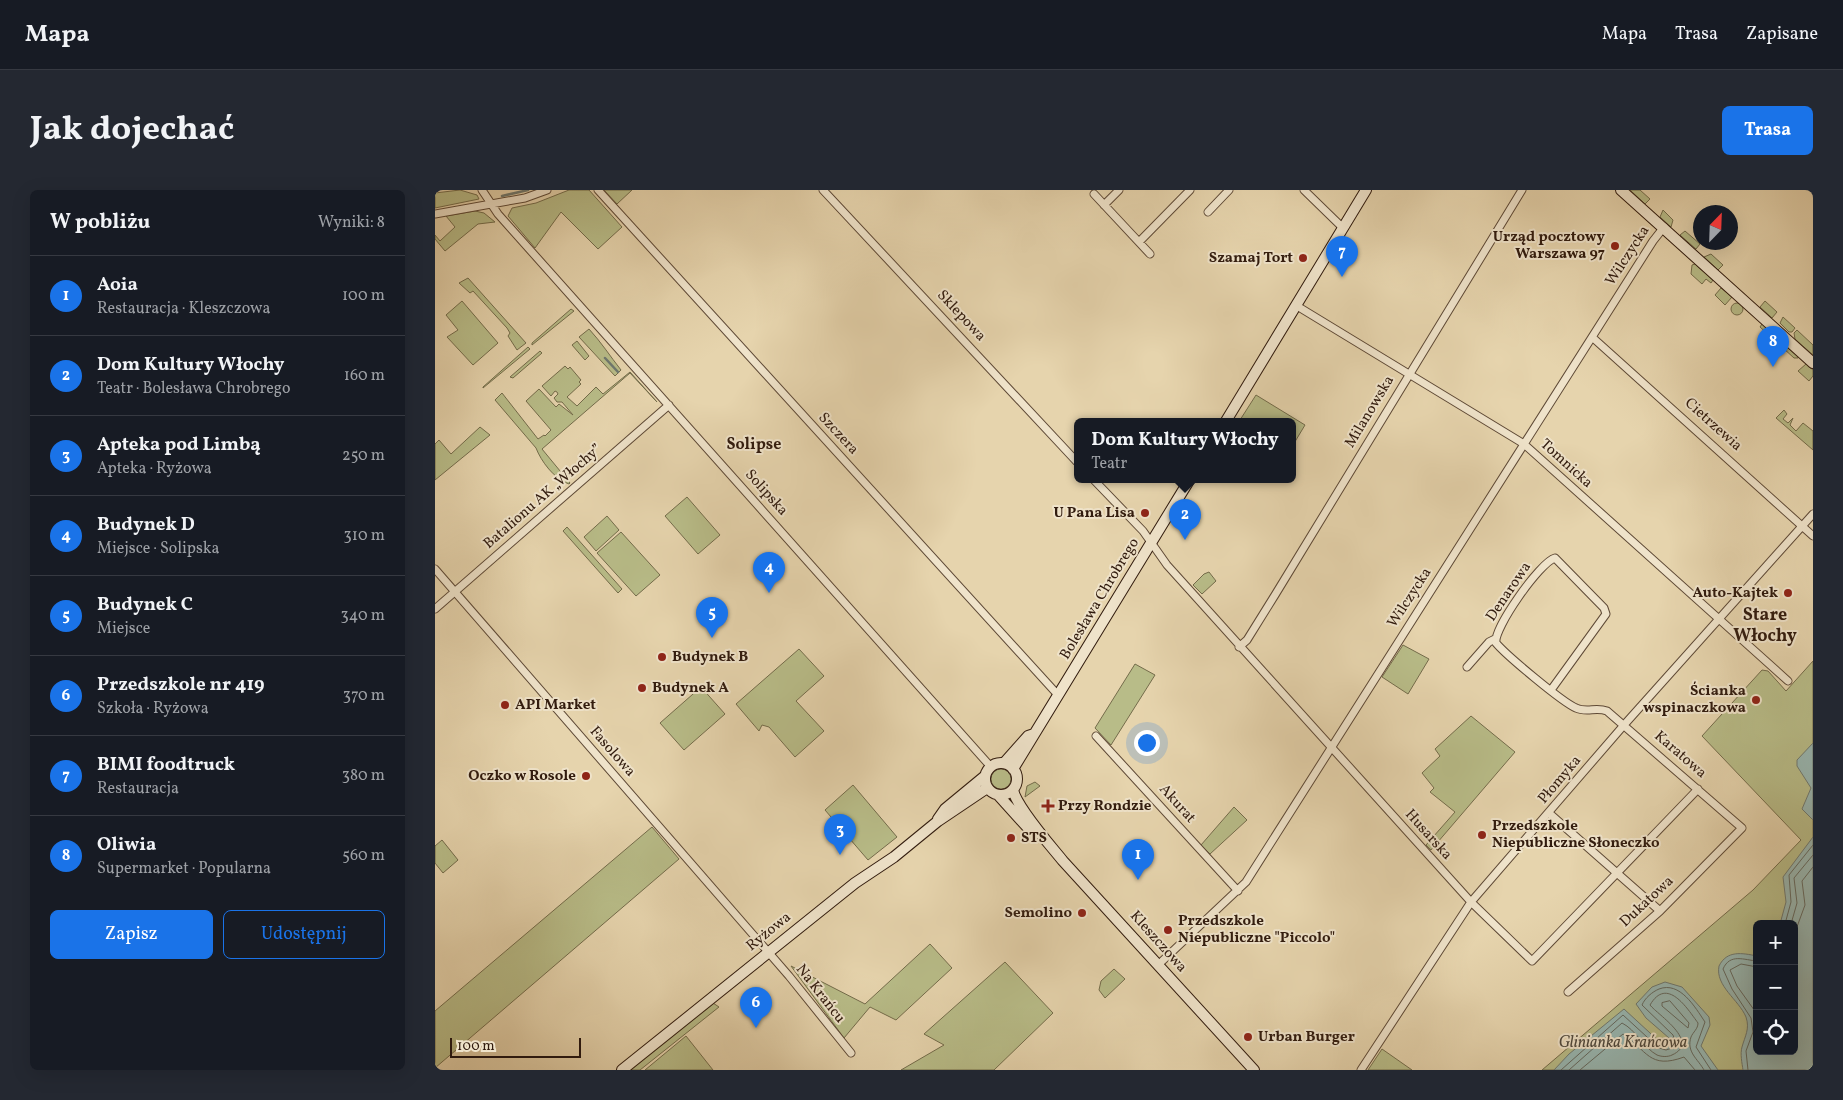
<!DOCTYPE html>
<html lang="pl">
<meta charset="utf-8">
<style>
:root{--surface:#171b24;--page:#242831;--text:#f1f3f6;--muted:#9ea1a6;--line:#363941;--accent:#1a73e8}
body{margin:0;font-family:Vollkorn,serif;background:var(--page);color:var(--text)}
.controls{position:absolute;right:15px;bottom:15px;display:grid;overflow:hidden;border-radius:8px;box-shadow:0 5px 20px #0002}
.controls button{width:45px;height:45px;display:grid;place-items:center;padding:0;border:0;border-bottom:1px solid var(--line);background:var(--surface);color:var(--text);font:25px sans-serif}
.compass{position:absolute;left:1258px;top:15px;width:45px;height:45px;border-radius:50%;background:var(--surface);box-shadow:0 5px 20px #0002;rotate:23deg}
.scale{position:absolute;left:15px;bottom:12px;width:131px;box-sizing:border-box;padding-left:5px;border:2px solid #311b0e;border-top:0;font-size:14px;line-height:18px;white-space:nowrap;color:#311b0e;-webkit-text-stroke:4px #efe3ca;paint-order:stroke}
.you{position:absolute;left:711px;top:552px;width:18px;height:18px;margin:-12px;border:4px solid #fff;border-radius:50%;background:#1a73e8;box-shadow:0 0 0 8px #1a73e833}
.badge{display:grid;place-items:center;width:32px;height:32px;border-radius:50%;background:var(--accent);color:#fff;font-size:16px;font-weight:700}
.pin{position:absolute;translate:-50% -41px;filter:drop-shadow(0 1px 2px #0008)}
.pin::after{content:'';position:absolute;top:26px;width:18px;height:15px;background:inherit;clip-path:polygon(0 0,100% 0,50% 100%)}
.popup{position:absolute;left:639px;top:228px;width:222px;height:65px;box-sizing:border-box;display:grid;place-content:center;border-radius:8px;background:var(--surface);filter:drop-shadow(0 1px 4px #0005);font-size:16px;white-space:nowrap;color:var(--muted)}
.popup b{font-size:19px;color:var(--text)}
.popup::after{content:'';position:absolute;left:50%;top:100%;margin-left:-10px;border:10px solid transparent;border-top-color:var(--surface)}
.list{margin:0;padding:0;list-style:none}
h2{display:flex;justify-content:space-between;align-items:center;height:65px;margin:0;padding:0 20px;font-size:21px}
h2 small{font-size:16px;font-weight:400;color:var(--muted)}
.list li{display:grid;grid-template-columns:32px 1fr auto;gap:15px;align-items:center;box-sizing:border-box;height:80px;padding:0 20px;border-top:1px solid var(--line)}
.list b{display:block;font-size:19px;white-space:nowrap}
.list p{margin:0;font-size:16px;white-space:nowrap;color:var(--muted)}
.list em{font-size:16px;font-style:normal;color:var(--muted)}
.actions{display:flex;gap:10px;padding:15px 20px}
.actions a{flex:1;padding:11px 0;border:1px solid var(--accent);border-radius:8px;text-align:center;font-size:18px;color:var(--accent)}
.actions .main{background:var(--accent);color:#fff}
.icon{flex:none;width:28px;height:28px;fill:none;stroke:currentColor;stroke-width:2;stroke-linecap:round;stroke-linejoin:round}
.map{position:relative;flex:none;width:1378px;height:880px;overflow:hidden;border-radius:8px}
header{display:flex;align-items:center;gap:30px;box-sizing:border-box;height:70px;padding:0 25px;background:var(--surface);border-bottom:1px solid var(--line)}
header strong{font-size:24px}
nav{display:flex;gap:28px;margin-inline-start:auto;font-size:18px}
.intro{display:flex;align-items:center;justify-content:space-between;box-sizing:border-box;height:120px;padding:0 30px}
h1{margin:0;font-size:35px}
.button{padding:12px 22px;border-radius:8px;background:var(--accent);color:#fff;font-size:18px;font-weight:700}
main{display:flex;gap:30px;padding:0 30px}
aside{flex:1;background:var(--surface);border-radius:8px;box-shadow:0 5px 20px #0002}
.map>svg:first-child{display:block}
.green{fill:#b8bc88;stroke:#746c4b;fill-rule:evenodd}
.water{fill:#98b7b2;stroke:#6f7970}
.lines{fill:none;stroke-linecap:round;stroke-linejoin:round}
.shore{stroke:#646960;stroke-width:1}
.stream{stroke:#6f7970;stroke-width:2.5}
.street-casing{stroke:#5e4936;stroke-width:9}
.secondary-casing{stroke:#311b0e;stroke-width:12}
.street{stroke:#efe3ca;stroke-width:7}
.secondary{stroke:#efe3ca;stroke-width:10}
.poi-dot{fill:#8f2418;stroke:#efe3ca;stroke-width:2}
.labels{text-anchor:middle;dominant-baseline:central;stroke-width:4;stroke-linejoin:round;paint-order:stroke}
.poi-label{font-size:15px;font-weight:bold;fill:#311b0e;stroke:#efe3ca;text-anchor:start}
.street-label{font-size:15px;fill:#311b0e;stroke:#efe3ca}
.neighbourhood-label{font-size:16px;font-weight:bold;fill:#311b0e;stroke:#efe3ca}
.water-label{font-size:16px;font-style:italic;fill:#504a3f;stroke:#efe3ca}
.quarter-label{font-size:18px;font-weight:bold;fill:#311b0e;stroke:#efe3ca}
</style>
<header>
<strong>Mapa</strong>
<nav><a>Mapa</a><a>Trasa</a><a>Zapisane</a></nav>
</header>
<div class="intro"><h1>Jak dojechać</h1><a class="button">Trasa</a></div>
<main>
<aside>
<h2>W pobliżu<small>Wyniki: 8</small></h2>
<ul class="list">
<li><span class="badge">1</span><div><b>Aoia</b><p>Restauracja · Kleszczowa</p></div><em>100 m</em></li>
<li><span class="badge">2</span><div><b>Dom Kultury Włochy</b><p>Teatr · Bolesława Chrobrego</p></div><em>160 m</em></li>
<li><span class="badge">3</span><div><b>Apteka pod Limbą</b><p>Apteka · Ryżowa</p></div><em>250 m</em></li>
<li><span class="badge">4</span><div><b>Budynek D</b><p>Miejsce · Solipska</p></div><em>310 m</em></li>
<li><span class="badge">5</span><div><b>Budynek C</b><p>Miejsce</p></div><em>340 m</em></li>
<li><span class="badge">6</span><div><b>Przedszkole nr 419</b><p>Szkoła · Ryżowa</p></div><em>370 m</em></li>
<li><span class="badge">7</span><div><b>BIMI foodtruck</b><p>Restauracja</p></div><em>380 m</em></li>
<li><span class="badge">8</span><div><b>Oliwia</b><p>Supermarket · Popularna</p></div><em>560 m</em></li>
</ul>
<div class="actions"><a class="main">Zapisz</a><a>Udostępnij</a></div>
</aside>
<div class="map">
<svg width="1378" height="880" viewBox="0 0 1378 880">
<rect width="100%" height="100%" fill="#e6d4ad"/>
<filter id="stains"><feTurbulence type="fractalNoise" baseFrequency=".004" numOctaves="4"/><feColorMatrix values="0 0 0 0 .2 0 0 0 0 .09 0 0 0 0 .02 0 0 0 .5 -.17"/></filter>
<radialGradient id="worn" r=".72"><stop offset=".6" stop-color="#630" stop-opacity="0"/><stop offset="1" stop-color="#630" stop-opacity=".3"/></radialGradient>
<path class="green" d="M25,0L42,5L44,9L0,18V3Z
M134,0H154L187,37L163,59L126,22L100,58L73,26L77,18L101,13Z
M169,0H197L182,14Z
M1195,0H1205L1215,9L1210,14Z
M1228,20L1238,30L1236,37L1225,27Z
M40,21L49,23L60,32L43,34L10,61L0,49V45L5,51L20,37L11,26Z
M1250,41L1265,54L1261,59L1245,45Z
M1276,64L1288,75L1283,80L1269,67Z
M1260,74L1278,90L1276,93L1271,89L1267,94L1256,84L1257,75Z
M33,88L91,153L82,160L73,146L75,143L72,138L38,101L35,103L24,93Z
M1286,98L1297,107L1290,115L1280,105Z
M27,111L63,153L38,175L12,147L23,140L11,125Z
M1330,111L1342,122L1337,128L1325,117Z
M1296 119a6 6 0 1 1 12 0a6 6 0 1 1-12 0Z
M136,119L139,121L97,155V153Z
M1348,127L1360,138L1357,142H1354L1345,133Z
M1327,134L1363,167V168H1359L1325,137Z
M154,139C166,152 175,166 186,180L180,186L144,147Z
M1362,140L1378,155V165L1360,149L1359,143Z
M142,151L154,166L150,170L137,155Z
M93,157L95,159L48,198V197Z
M105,161L107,163L78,188L75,187Z
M1371,174L1378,180V186L1374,191L1363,181Z
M130,176L133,179L135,177L146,190L144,192L146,194L132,207L142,216L161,197L168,204L195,182L222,212L195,183L107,259L135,293L134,294C119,289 106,271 101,258L60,210L67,203L103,249L109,245L110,246L116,240L91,211L104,199L121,217L124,214L138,225L127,212H122L119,208L123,204L122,202L120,201L116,206L107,196Z
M821,205L870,235L858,255V231L805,230Z
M1349,220L1352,224L1348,229L1353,233L1358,228L1355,235L1361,241L1368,233L1378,241V260L1341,228Z
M45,237L55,245L0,290V254L4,250L16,264Z
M252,307L285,345L263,364L230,326Z
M172,326L184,340L161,361L149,347Z
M132,337L187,399L183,403L128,341Z
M186,342L225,385L201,406L162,363Z
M774,382L781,391L767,404L758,395L769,384Z
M968,455L994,469L973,504L947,487Z
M364,459L389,486L361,511L389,541L360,567L334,537L327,535L324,541L301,514Z
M1378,471V880H1107L1318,700L1366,650L1267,546L1327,480L1333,481L1351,501ZM1322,734H1359V861H1322Z
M700,474L720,485L676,555L660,538Z
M266,497L290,524L249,560L225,533Z
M1036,526L1080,562L996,660L991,655L1020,622L995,602L999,598L987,583L1005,566L1000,559Z
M556 589a10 10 0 1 1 20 0a10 10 0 1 1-20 0Z
M600,592L605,596L590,607L592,596Z
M418,595L462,647L433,670L390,620Z
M799,617L812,630L775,664L766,655Z
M217,637L244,669L0,878V821Z
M7,650L23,670L8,683L0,673V656Z
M495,754L517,778L461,830L435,817L409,848L356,776L430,814Z
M570,772L618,823L559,880H466L509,855L489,844Z
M679,779L690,789L670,808L664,800L666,791Z
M278,813L284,817L205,880H195Z
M251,846L278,880H210Z
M947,859L977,880H933Z"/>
<path class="water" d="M1378,553V630L1367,619L1376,598L1362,576V570Z
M1378,647V880H1308C1307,873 1305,864 1307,857C1310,846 1315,839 1311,827C1304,810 1280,796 1284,776C1292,760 1307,763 1322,766V861H1359V734H1345L1351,712L1348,687Z
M1230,792L1247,797L1274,827L1275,835L1266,856L1283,880H1119L1134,864L1189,819L1227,854H1234V848L1211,828L1201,814L1217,797Z"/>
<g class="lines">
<path class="shore" d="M1350,734L1356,712L1354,685L1378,655
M1356,734L1362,713L1359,688L1378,665
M1359,745L1370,715L1367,691L1378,677
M1322,777L1306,774L1295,780L1302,796L1322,824
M1235,811L1254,833L1253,838L1227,816V813Z
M1126,880L1188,825L1224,858L1231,860L1237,858L1240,851L1238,845L1207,815C1210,808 1217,802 1224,799C1245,791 1260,817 1270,832L1261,857L1276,880
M1134,880L1187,833C1201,840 1209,858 1222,865C1227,867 1233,867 1237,865C1266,852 1223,825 1215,815C1232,786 1252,818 1263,833C1263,839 1258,842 1256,847C1251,862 1263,869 1269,880
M1145,880L1188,844C1212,860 1214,880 1249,867L1260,880
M1313,880L1311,861L1318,842L1316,828L1297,799L1288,779C1295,763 1309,770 1322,771"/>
<path class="stream" d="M67,6L93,0
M170,168L183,182"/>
<defs>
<path id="street" d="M47,0L63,24L556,577
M163,0L623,505
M388,0L642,272
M869,0L908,38
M659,4L715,64
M669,15L684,0
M773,22L794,0
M0,24L90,8L112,0
M704,52L755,0
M862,116L1089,254L1353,491
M1157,147L1378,346
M658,289L708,341L732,375L1036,712L1097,771L1263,599
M0,379L354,786L416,863
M0,419L234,215
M804,457L812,450L840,405L1087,0
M1032,477L1054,452L1060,449
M1116,500L1171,424L1169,418L1120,368C1105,372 1058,439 1061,453C1071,465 1127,512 1141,518C1151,523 1161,517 1172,521L1307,638L1225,721L1133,802
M661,546L803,701
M1115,624L1225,721
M723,775L811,692L1218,51L1229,37
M926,880L1036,712L1189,535L1378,324"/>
<path id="secondary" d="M1186,0L1378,173
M791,231L931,0
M550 589a16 16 0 1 1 32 0a16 16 0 1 1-32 0Z
M569,573L593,546L599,544
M578,579L755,289
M578,600C582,618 616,656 628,671L819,880
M564,606L593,638L605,644
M503,629L510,619L550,586
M187,880L420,693L459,667L503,631L552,598"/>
</defs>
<use href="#street" class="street-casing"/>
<use href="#secondary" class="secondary-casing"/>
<use href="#street" class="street"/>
<use href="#secondary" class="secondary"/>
</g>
<g class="poi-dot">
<circle cx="1180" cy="56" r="5"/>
<circle cx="868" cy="68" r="5"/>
<circle cx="710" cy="323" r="5"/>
<circle cx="1353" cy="403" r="5"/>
<circle cx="227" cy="467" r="5"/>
<circle cx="207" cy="498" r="5"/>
<circle cx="1321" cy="510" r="5"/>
<circle cx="70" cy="515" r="5"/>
<circle cx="151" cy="586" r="5"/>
<path d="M610.5 608.5h5v5h5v5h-5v5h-5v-5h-5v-5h5z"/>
<circle cx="1047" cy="645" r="5"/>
<circle cx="576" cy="648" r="5"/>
<circle cx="647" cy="723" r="5"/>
<circle cx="733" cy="740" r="5"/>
<circle cx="813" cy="847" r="5"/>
</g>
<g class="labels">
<g class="poi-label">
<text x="1170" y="47" text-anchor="end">Urząd pocztowy<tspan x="1170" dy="17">Warszawa 97</tspan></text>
<text x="858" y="68" text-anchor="end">Szamaj Tort</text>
<text x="700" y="323" text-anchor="end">U Pana Lisa</text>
<text x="1343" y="403" text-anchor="end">Auto-Kajtek</text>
<text x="237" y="467">Budynek B</text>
<text x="217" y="498">Budynek A</text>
<text x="1311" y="501" text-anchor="end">Ścianka<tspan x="1311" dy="17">wspinaczkowa</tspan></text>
<text x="80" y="515">API Market</text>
<text x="141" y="586" text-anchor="end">Oczko w Rosole</text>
<text x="623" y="616">Przy Rondzie</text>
<text x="1057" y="636">Przedszkole<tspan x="1057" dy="17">Niepubliczne Słoneczko</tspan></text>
<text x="586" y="648">STS</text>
<text x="637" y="723" text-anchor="end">Semolino</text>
<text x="743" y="731">Przedszkole<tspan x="743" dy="17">Niepubliczne "Piccolo"</tspan></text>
<text x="823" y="847">Urban Burger</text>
</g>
<g class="street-label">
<text transform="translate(1193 66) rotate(-57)">Wilczycka</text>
<text transform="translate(526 126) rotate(47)">Sklepowa</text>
<text transform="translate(935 222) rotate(-59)">Milanowska</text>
<text transform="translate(1278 235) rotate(42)">Cietrzewia</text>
<text transform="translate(403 244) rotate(47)">Szczera</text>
<text transform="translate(1131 274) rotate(42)">Tomnicka</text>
<text transform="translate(331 303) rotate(48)">Solipska</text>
<text transform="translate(108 307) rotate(-41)">Batalionu AK „Włochy”</text>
<text transform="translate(1074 402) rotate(-56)">Denarowa</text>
<text transform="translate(975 408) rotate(-57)">Wilczycka</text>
<text transform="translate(665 409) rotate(-59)">Bolesława Chrobrego</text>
<text transform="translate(177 562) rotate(49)">Fasolowa</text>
<text transform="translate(1245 565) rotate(41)">Karatowa</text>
<text transform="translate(1125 590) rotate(-50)">Płomyka</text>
<text transform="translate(742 614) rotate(48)">Akurat</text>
<text transform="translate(993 645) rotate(48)">Husarska</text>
<text transform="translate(1212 712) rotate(-43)">Dukatowa</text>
<text transform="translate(334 742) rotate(-39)">Ryżowa</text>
<text transform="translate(723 752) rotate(48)">Kleszczowa</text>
<text transform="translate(385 804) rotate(52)">Na Krańcu</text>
</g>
<g class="neighbourhood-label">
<text x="319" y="255">Solipse</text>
</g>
<g class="water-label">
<text x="1188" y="853">Glinianka Krańcowa</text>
</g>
<g class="quarter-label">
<text x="1330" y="425">Stare<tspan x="1330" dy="21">Włochy</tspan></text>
</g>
</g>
<rect width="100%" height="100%" filter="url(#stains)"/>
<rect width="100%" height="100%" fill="url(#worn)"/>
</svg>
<div class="controls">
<button>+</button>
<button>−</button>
<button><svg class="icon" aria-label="locate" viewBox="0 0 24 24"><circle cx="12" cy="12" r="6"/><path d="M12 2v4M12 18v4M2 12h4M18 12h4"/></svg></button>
</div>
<svg class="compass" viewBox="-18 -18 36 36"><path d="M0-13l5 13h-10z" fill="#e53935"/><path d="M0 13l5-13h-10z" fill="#9ea1a6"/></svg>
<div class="scale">100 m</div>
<div class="you"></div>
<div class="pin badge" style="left:703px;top:690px">1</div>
<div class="pin badge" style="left:750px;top:350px">2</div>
<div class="popup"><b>Dom Kultury Włochy</b>Teatr</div>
<div class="pin badge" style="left:405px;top:665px">3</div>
<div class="pin badge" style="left:334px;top:403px">4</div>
<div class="pin badge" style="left:277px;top:448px">5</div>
<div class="pin badge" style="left:321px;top:838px">6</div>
<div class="pin badge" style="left:907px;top:87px">7</div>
<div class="pin badge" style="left:1338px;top:177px">8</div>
</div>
</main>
